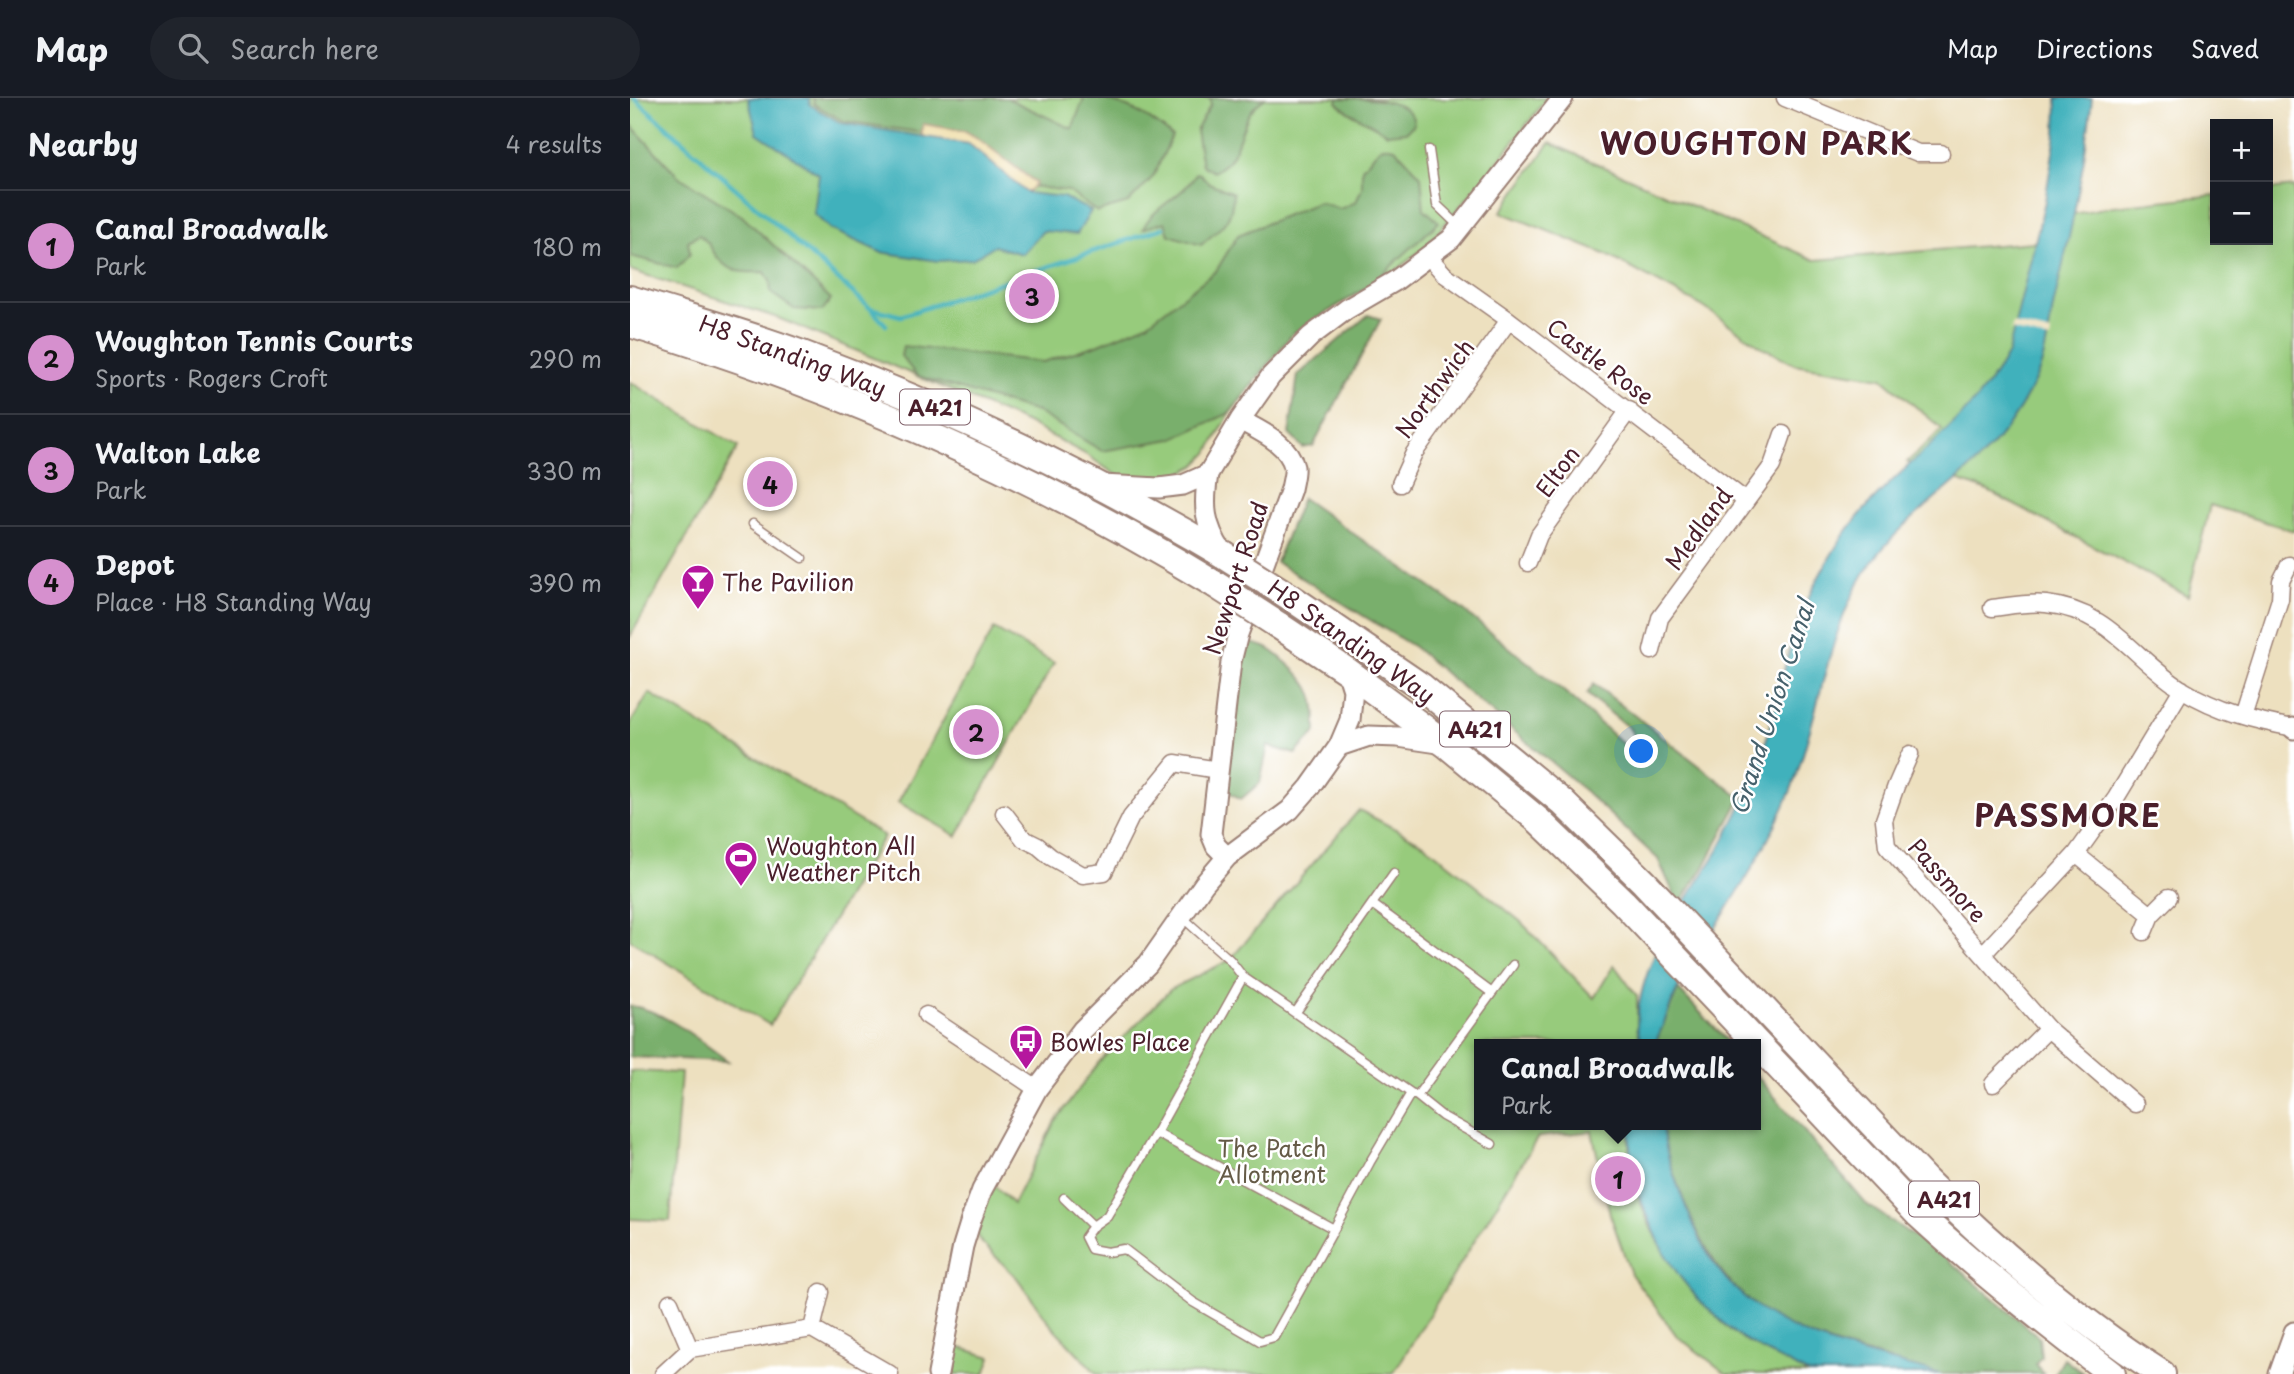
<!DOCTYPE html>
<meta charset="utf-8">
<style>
:root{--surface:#171b24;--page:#20242c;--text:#f1f3f6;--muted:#9ea1a6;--line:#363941;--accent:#d690ce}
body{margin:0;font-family:"Playpen Sans",sans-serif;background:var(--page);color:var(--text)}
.controls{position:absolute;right:21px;top:21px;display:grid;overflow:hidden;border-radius:0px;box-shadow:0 7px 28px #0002}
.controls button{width:63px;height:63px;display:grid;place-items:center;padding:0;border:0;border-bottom:2px solid var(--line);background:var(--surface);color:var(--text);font:35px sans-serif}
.you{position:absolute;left:1012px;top:654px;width:24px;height:24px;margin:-18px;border:5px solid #fff;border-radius:50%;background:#1a73e8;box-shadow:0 0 0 10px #1a73e833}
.badge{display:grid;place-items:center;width:46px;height:46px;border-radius:50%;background:var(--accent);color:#111;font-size:23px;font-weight:700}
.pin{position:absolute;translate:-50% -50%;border:4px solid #fff;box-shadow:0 2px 7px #0006}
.popup{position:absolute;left:844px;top:941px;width:287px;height:91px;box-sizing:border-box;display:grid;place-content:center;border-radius:0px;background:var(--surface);filter:drop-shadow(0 2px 5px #0005);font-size:23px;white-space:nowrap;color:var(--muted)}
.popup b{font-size:26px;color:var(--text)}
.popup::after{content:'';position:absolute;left:50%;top:100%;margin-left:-14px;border:14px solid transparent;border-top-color:var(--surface)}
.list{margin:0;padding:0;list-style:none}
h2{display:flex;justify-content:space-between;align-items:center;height:91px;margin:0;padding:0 28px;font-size:30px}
h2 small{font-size:23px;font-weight:400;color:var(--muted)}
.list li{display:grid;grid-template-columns:46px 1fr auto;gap:21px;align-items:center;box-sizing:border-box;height:112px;padding:0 28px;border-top:2px solid var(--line)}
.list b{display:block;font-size:26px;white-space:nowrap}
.list p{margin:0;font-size:23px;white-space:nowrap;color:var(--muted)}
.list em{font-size:23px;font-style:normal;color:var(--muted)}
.icon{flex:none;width:38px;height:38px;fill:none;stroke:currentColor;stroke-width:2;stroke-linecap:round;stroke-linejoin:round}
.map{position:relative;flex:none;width:1664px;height:1276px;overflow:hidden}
header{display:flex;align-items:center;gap:42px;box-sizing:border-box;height:98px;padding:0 35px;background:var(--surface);border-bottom:2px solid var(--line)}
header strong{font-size:33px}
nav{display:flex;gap:38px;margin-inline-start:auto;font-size:24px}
.search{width:490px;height:63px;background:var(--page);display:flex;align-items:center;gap:18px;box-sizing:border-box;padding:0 24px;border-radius:38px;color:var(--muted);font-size:26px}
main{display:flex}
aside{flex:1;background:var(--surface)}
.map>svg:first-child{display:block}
.green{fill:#97cb7c;stroke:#707554;stroke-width:2}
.forest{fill:#79af6c;stroke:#62674c;stroke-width:2}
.sand{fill:#eeda9e;stroke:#9c7c64;stroke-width:2}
.water{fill:#41b1bc;stroke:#466874;stroke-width:2}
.pier{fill:#ede0bf}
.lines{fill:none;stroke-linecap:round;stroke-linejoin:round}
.stream{stroke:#41b1bc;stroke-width:4.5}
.service-casing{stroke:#9c8075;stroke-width:11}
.minor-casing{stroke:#9c8075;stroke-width:19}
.tertiary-casing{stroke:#9c8075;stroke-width:23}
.trunk-casing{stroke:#9c8075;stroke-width:30}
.service{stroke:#fff;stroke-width:8}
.minor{stroke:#fff;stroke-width:16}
.tertiary{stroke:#fff;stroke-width:19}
.trunk{stroke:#fff;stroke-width:26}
.trunk-bridge-casing{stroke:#9c8075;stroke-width:30;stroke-linecap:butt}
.trunk-bridge{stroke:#fff;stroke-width:26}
.labels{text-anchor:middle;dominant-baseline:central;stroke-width:5;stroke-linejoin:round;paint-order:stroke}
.shield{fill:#fff;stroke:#80626b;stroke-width:2}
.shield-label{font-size:21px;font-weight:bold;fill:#4a1f2b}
.street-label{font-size:23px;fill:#4a1f2b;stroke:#fff}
.poi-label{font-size:23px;fill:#4a1f2b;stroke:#fff;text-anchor:start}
.park-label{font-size:23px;fill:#655b47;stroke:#fff}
.water-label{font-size:24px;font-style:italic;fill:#46616c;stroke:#fff}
.district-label{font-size:30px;font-weight:bold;letter-spacing:2px;fill:#4a1f2b;stroke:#fff}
</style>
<header>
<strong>Map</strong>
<div class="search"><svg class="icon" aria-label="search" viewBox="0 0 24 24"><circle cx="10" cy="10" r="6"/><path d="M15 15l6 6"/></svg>Search here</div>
<nav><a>Map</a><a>Directions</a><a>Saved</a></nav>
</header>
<main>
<aside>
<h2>Nearby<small>4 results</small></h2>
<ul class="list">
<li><span class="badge">1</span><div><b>Canal Broadwalk</b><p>Park</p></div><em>180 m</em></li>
<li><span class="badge">2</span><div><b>Woughton Tennis Courts</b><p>Sports · Rogers Croft</p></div><em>290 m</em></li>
<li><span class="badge">3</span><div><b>Walton Lake</b><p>Park</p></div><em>330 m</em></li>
<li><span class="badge">4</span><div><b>Depot</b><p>Place · H8 Standing Way</p></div><em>390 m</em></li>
</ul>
</aside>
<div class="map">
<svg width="1664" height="1276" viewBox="0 0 1664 1276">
<rect width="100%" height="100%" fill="#fff"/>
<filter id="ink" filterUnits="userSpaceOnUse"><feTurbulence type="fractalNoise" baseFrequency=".0143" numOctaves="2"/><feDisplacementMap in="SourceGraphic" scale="14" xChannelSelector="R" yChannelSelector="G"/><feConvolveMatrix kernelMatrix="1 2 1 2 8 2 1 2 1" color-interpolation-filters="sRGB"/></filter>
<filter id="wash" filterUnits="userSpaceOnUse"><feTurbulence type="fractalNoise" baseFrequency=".00686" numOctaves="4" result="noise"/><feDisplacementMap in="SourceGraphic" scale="28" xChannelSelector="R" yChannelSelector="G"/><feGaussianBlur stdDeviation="1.57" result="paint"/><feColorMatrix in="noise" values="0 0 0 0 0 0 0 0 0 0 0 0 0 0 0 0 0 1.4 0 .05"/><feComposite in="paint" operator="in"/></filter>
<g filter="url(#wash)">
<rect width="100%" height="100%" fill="#ede0bf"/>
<path class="green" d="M0,0H917L860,74L794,150L769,170L662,236L600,315L578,355L565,368L537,382L489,379L457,357L397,325L287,278L148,220L0,172Z
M920,45L1185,162L1404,144L1444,116L1483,108L1585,97V142H1638V92L1664,89V433L1580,407L1558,498L1358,393L1277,364L1312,331L1252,280L1164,266L1132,249L1072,208L977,157L871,114Z
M0,284L108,349L0,539Z
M364,531L424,565L327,738L268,704Z
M19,595L254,738L140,927L0,842V626Z
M729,712L794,746L890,823L964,900L984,867L1007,898V929L1011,946H850V1027H999C995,1099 1034,1168 1084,1216C1091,1222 1097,1230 1104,1235C1126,1251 1155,1261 1179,1276H1097L1047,1238L1001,1176L980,1116L962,1033L908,1039L763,1276H467L421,1227L387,1180L349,1142L341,1122L358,1081L383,1106L424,1025L470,963L541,891L600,862Z
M0,973L51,975L40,1123L0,1121Z
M328,1249L361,1259L355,1276H323Z"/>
<path class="forest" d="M183,0H377L442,31L454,0C487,0 518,17 542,38L523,79L498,105L467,114L438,93L399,88L343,42L213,23L184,6Z
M580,0H636C610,14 613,45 598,63C594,67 588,71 584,74L572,67L566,33L581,6Z
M708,0C732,0 783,0 784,26L776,34L757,36C742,24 719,18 707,4Z
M0,26L48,78L112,118L201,201L192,213L164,211L141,195L140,183L135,174C118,175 99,176 87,159C79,148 81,146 69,137L58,143L60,156L47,170L0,158Z
M752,48L765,50L791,78L794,111L809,124L742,186L662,236L600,315L542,341L472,353L407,314L287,278L271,258L273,248L413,264L467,247L517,226L586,173L608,137L689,104L710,111L726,104L732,90V70Z
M566,75L570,76L579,85L603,95C603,124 591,129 571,147L539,137L535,124L513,131C523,107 555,99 566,75Z
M738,217L751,221L683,348L673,350L659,336L668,277Z
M672,400L829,509L937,596L1013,664L1018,658L999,630L957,596L964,586L1111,700L1074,769L1049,807L1028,761L946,685L784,549L646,464Z
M617,544C640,549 642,552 659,567C685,590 686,601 686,634L665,656L638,648L630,685L611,701L597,693L608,569Z
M1048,891L1100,946H1025Z
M0,908C33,911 71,944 98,963L0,959Z
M1126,977L1236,1106L1316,1160L1409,1239L1411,1259L1405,1266L1414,1276C1381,1276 1347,1276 1313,1276C1291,1275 1268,1264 1246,1258C1144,1232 1094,1205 1054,1103C1044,1078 1035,1054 1032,1027H1126Z
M1434,1261L1454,1276H1425Z"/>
<path class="sand" d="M293,26L335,33L349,41L406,85L397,95L291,41Z"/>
<path class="water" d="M118,0H179L180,7L211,25L339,46L397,95L433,99L461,113L447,136L413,133L392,156L364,148L342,161L308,163L250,154L200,131L184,116L189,76L127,35Z
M1427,0H1462C1455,70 1440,137 1424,205C1419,228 1417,252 1409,273C1399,297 1384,322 1367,342C1324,394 1259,426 1227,488C1194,552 1187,626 1161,692C1133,762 1088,823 1050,887C1039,906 1035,927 1024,946H1011C1010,939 1007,932 1007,926C1010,862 1051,811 1084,759C1098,737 1109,712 1120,688C1141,639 1149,585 1164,535C1174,505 1190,475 1206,449C1252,375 1337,333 1378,255L1415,103L1426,36Z
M999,1027H1032C1035,1055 1045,1082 1056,1109C1065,1130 1074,1152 1088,1171C1140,1241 1232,1254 1311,1276H1179L1132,1252L1104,1235L1068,1201L1050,1179L1033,1153L1007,1093L1001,1068Z"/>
<path class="pier" d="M1383,226L1421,235L1420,242L1381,232Z"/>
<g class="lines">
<path class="stream" d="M4,0L240,210L271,218L533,130
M242,212L256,227"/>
</g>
</g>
<g filter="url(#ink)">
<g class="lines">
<defs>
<path id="service" d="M799,52L807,107L830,129
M123,426L172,460
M742,806L764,775
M552,819L600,862L613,879L781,995L740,1064L704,1131L526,1035L613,879
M862,895L883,867
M666,914L742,806L862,895L787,998L781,995
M787,998L812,1018L862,1046
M526,1035L477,1118L463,1128L455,1139L461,1151L477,1154L494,1151L563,1204L630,1243L644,1239L704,1131
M434,1100L463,1128"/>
<path id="minor" d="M1155,0L1288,55H1311
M799,159L814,176L879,222L1116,403
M770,386L784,355L879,222
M898,465L909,437L999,312
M1362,510C1379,508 1399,504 1416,506C1481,513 1503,561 1553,592C1587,613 1625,623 1664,630
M1022,553L1030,520L1142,368L1153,336
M1613,618L1650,501L1651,483L1659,467
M1280,656L1266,688L1254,722L1257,748L1418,931L1505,1006
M374,715L394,741L408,748L421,759L453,777L474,774L501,719L545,665L588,672
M1446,756L1521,817
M1514,834L1521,817L1539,799
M1354,855L1446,756L1486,700L1552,591
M296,917L407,991
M1363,986L1418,931
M40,1204L60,1251
M182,1231L191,1194
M33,1276L60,1251L182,1231L260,1276"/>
<path id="tertiary" d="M578,376C573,408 574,426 592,454
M472,387L529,390L553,387L578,376L610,322L641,278L681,238L717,211L765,183L821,141L933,0
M1663,630L1664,631
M709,648L739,638L768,639L815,646
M597,759L586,748L581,736L601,564L608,536L661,391C662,385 665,375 664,369C659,345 629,333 610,322
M308,1276L333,1148L341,1122L352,1092L407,991L452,932L518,866L574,786L597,759L660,712L680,689L709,648L720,622L723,592L717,573
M1649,1276L1664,1234"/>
<path id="trunk" d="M0,201C57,219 116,235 172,256C319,311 459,377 594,457
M0,226C205,288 404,376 586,487
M660,499L792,589L932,704L1014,784L1295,1082C1368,1154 1446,1221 1532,1276
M648,527L717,573L817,647L909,723L993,804L1289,1117C1351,1174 1416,1225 1482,1276"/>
</defs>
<use href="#service" class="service-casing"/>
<use href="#minor" class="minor-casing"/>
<use href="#tertiary" class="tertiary-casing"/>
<use href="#trunk" class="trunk-casing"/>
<use href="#service" class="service"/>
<use href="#minor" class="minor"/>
<use href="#tertiary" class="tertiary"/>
<use href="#trunk" class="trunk"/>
<defs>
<path id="trunk-bridge" d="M594,457L660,499
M586,487L648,527"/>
</defs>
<use href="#trunk-bridge" class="trunk-bridge-casing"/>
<use href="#trunk-bridge" class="trunk-bridge"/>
</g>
</g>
<defs>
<symbol id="bar-pin" viewBox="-11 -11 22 30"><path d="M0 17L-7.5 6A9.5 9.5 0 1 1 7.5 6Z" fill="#b5179e" stroke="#fff"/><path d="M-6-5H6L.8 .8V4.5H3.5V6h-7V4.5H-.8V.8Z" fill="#fff"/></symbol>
<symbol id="stadium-pin" viewBox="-11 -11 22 30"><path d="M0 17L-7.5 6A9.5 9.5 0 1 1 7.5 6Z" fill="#b5179e" stroke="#fff"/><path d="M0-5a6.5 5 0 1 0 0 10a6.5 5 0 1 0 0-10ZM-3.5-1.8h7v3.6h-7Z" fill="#fff"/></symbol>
<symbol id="bus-pin" viewBox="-11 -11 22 30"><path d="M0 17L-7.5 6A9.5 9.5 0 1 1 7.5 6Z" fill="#b5179e" stroke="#fff"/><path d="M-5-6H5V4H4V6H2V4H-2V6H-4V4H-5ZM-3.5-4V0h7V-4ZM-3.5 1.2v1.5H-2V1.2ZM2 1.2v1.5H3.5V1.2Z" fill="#fff"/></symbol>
</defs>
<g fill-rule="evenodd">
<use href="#bar-pin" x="49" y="464" width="38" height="52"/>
<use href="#stadium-pin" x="92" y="741" width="38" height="52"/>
<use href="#bus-pin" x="377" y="924" width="38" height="52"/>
</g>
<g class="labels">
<g class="shield">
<rect x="270" y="291.5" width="70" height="35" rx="5"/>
<rect x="810" y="613.5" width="70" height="35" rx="5"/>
<rect x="1279" y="1083.5" width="70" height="35" rx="5"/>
</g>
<g class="shield-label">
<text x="305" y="309">A421</text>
<text x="845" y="631">A421</text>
<text x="1314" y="1101">A421</text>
</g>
<g class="street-label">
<text transform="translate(163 257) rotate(20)">H8 Standing Way</text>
<text transform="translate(971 263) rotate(37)">Castle Rose</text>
<text transform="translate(804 290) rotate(-54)">Northwich</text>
<text transform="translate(927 373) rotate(-54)">Elton</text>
<text transform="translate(1068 430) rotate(-54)">Medland</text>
<text transform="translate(605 480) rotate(-72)">Newport Road</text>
<text transform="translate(722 543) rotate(35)">H8 Standing Way</text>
<text transform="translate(1318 782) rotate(48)">Passmore</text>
</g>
<g class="poi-label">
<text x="92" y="483">The Pavilion</text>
<text x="136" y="747">Woughton All<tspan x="136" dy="26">Weather Pitch</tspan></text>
<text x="420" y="943">Bowles Place</text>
</g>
<g class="park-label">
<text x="642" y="1049">The Patch<tspan x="642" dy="26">Allotment</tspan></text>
</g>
<g class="water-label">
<text transform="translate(1141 609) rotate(-72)">Grand Union Canal</text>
</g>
<g class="district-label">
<text x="1127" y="44">WOUGHTON PARK</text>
<text x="1438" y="716">PASSMORE</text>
</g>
</g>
</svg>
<div class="controls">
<button>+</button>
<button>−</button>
</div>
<div class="you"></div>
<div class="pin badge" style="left:988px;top:1081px">1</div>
<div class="popup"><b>Canal Broadwalk</b>Park</div>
<div class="pin badge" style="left:346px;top:634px">2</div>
<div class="pin badge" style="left:402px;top:198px">3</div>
<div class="pin badge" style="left:140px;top:386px">4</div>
</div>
</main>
